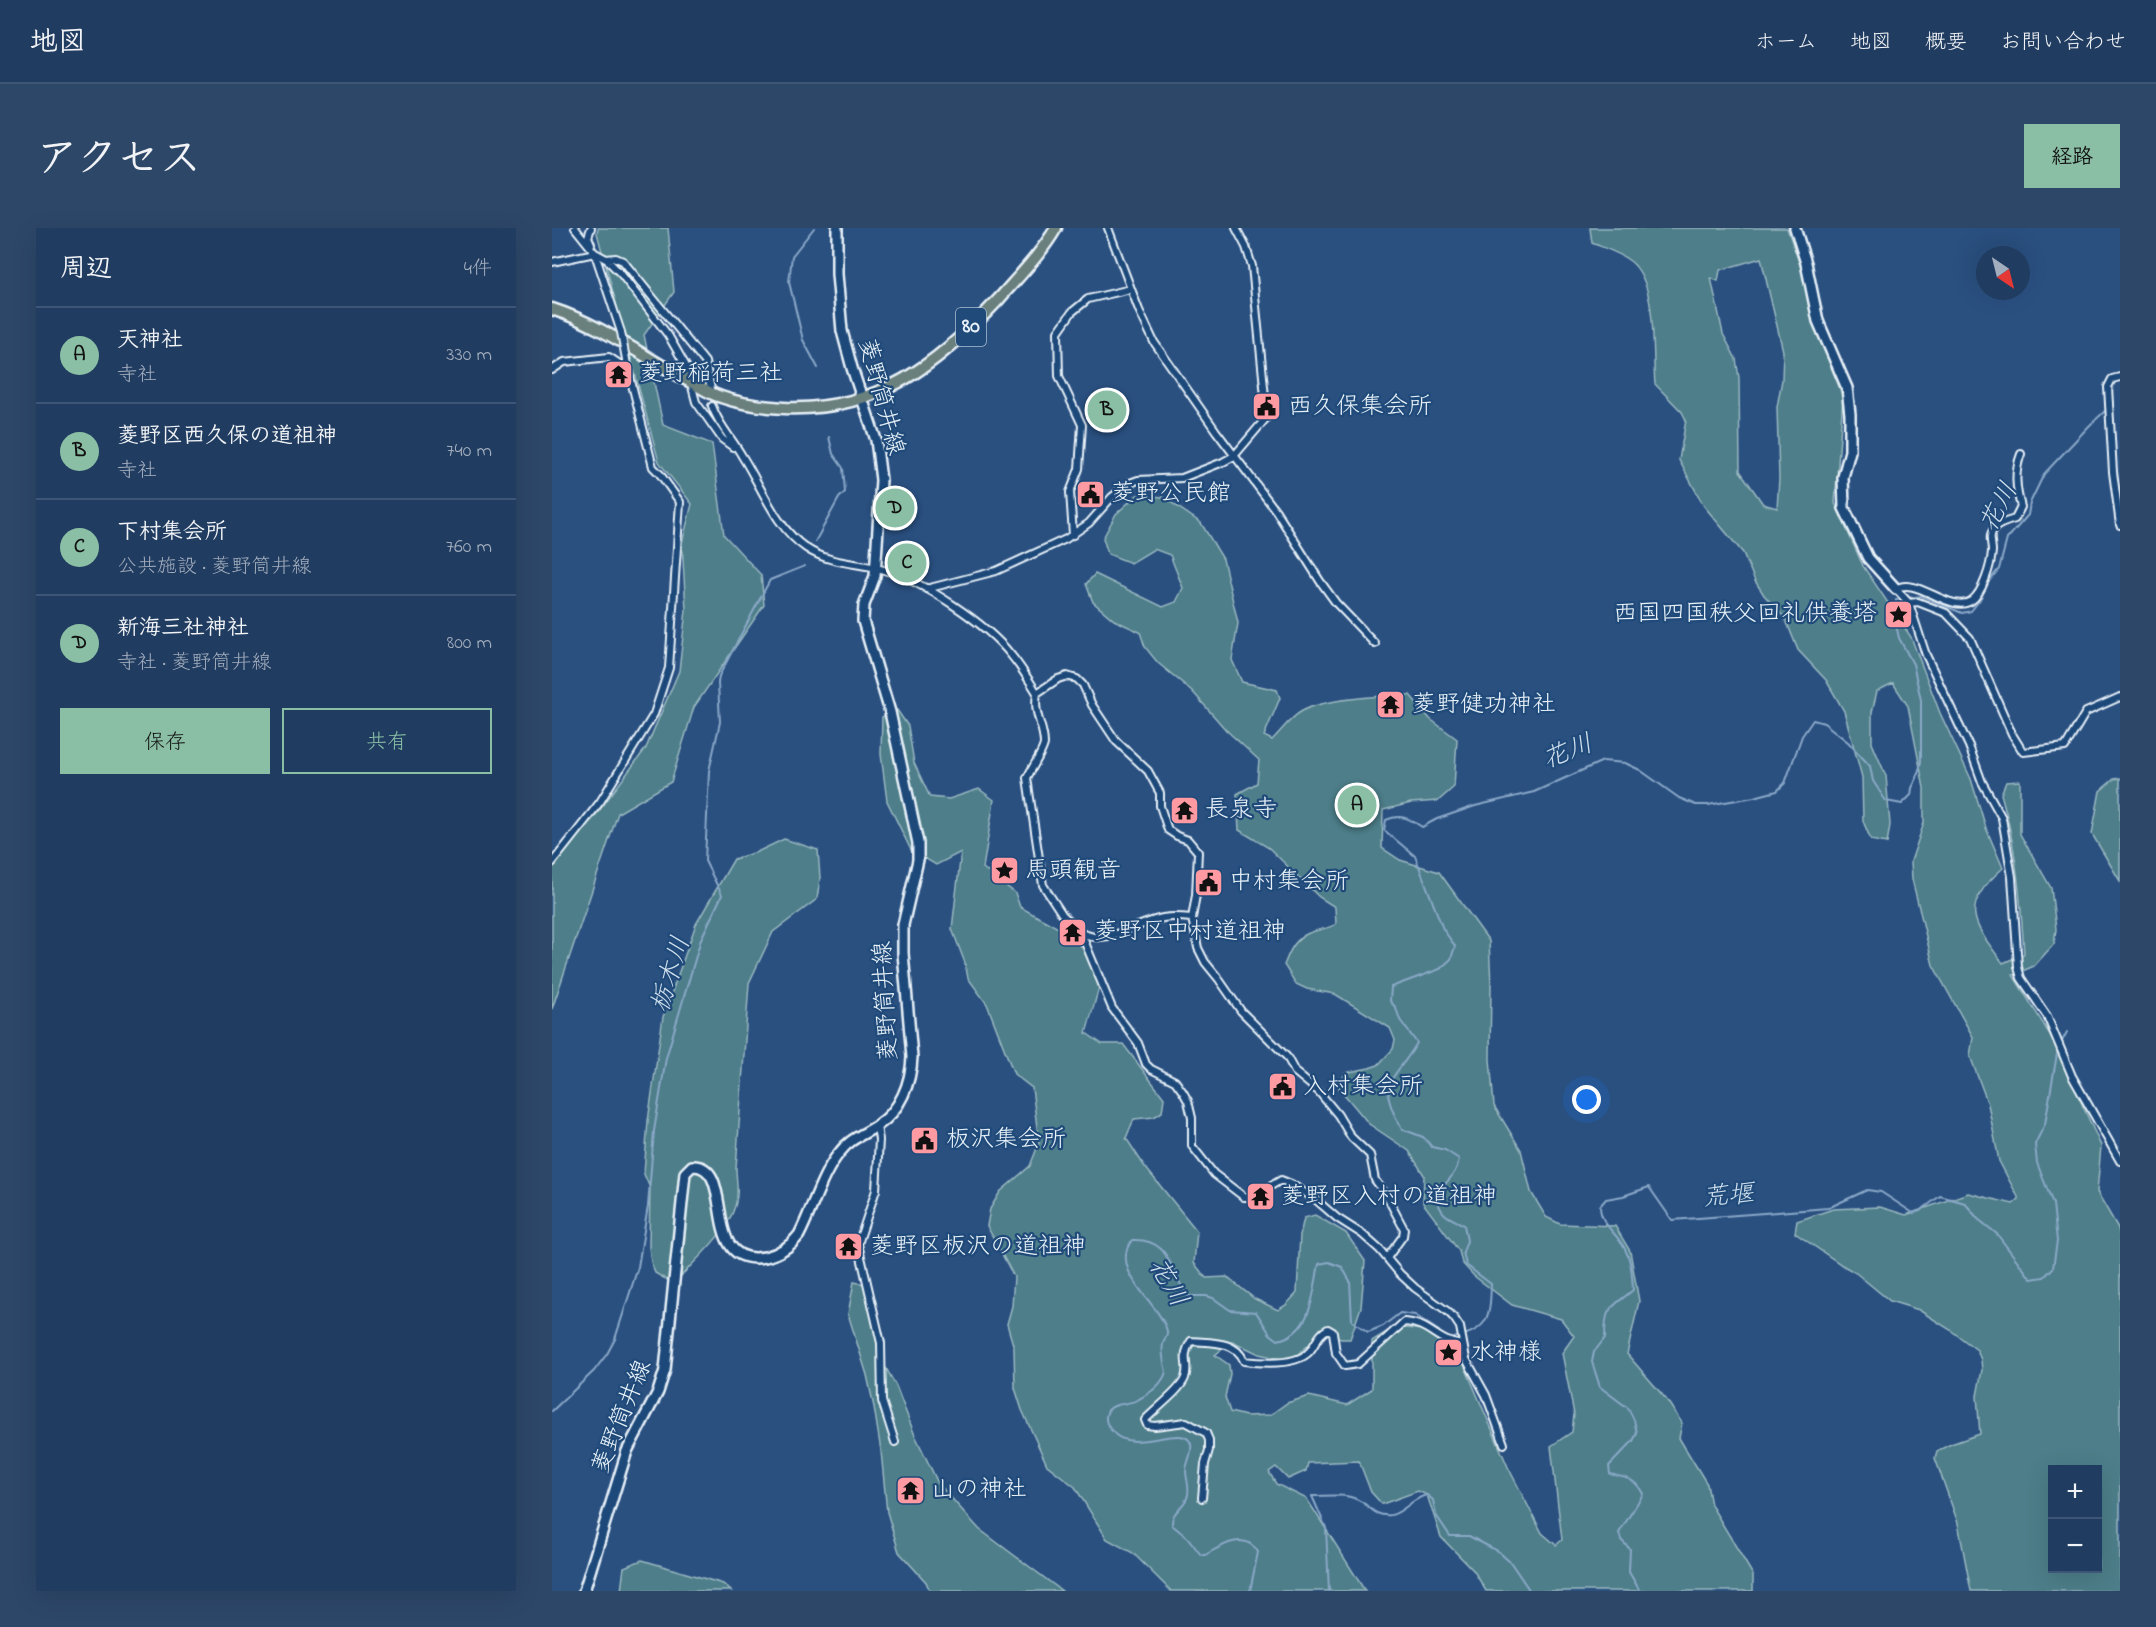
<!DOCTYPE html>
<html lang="ja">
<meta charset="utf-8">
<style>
:root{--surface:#203c60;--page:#2d4769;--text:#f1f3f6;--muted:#a2adbd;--line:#3d5675;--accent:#8abfa5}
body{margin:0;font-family:"Indie Flower","Klee One",sans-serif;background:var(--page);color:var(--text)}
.controls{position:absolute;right:18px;bottom:18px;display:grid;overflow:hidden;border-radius:0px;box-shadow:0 6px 24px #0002}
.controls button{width:54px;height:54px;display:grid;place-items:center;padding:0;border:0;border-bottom:2px solid var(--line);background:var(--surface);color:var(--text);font:30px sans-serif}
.compass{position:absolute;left:1424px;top:18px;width:54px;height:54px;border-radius:50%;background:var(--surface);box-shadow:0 6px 24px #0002;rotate:145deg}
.you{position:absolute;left:1035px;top:872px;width:21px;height:21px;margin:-15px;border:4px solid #fff;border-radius:50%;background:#1a73e8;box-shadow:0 0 0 9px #1a73e833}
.badge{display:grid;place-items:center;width:39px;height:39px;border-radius:50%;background:var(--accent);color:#111;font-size:20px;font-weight:700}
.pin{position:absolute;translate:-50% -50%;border:3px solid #fff;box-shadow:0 2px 6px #0006}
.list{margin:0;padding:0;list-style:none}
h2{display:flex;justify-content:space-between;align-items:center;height:78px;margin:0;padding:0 24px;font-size:26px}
h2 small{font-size:20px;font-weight:400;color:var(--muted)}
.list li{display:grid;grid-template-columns:39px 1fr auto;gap:18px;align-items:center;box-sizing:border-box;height:96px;padding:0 24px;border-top:2px solid var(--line)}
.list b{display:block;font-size:22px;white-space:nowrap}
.list p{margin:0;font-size:20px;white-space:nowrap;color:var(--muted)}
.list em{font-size:20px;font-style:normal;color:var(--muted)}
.actions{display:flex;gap:12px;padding:18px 24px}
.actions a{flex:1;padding:14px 0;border:2px solid var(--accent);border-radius:0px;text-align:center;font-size:21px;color:var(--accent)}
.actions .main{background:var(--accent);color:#111}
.map{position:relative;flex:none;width:1568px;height:1363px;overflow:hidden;border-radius:0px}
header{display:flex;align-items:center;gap:36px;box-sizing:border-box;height:84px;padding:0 30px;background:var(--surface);border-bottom:2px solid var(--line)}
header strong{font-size:28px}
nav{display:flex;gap:33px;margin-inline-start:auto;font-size:21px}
.intro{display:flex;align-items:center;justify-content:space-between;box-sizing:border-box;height:144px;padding:0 36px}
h1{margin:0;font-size:42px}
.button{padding:15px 27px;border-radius:0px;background:var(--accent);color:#111;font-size:21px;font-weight:700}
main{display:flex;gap:36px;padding:0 36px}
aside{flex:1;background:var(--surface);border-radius:0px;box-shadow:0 6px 24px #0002}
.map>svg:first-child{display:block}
.green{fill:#4d7e89;stroke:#9ab8c0;stroke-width:1.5;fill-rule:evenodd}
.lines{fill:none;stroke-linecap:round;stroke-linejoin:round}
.stream{stroke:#8aa8c7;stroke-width:2}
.street-casing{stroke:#e8f1f8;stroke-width:10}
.secondary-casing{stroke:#e8f1f8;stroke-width:14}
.primary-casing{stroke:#e8f1f8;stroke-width:15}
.street{stroke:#1f4a7a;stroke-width:6}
.secondary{stroke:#1f4a7a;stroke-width:9}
.primary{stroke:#6a807d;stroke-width:10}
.street-bridge-casing{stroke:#e8f1f8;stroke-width:10;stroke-linecap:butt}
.street-bridge{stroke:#1f4a7a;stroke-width:6}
.labels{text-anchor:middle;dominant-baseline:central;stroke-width:4.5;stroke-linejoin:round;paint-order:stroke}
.shield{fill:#1f4a7a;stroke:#acbfd2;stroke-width:1.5}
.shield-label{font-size:22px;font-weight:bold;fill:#e8f1f8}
.poi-label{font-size:24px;fill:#e8f1f8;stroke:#1f4a7a;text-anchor:start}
.street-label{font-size:24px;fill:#e8f1f8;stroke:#1f4a7a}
.water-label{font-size:26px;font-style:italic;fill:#d0dfec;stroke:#1f4a7a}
</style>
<header>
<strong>地図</strong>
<nav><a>ホーム</a><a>地図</a><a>概要</a><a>お問い合わせ</a></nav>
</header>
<div class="intro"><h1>アクセス</h1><a class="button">経路</a></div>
<main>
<aside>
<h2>周辺<small>4件</small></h2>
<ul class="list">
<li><span class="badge">A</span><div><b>天神社</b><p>寺社</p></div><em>330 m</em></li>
<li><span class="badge">B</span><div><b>菱野区西久保の道祖神</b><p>寺社</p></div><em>740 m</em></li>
<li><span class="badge">C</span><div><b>下村集会所</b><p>公共施設 · 菱野筒井線</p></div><em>760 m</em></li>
<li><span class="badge">D</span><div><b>新海三社神社</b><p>寺社 · 菱野筒井線</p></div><em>800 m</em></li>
</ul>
<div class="actions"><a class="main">保存</a><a>共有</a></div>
</aside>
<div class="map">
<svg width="1568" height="1363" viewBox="0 0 1568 1363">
<rect width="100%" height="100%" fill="#2a5080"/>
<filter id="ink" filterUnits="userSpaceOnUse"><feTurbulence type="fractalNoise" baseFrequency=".0167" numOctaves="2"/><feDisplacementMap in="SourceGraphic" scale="12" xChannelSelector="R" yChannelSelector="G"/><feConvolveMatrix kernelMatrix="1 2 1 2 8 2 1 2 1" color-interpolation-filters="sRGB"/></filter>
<g filter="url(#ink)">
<path class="green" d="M46,0H116L122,64L92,107L111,197L160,216L172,307L209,347L212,377L142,479L119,554L66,585L0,781V630L41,591L94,520L127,443L134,382L130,315L140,276L107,234L45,5Z
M1038,0H1235L1248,37L1273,123L1291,169L1283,275L1311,338L1359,409L1388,485L1419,551L1434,600L1451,640C1407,679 1420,694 1451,735L1472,726C1469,674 1464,615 1449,566L1454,554L1468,553V606L1499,660L1504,701L1502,716L1482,738L1461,747L1500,810L1549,918L1545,964L1566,1000L1568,1010V1363H1419L1406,1295L1383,1230L1385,1223L1399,1216L1428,1206L1425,1168L1430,1142L1429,1132L1425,1122L1397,1101L1367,1082L1338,1073L1304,1045L1290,1037L1243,1005L1245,993L1281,981L1328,979L1354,987L1416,965L1461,976L1467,971L1447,933L1436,876L1418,828L1421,809L1381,737L1360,651L1359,633L1372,595V560L1356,478L1341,455L1325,463L1320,484V515L1334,548L1338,597L1335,615L1319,612L1311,593L1310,549L1292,483L1274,452L1246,422L1233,390L1212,367L1203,353L1191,325L1152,278L1127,232L1134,192L1130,184L1103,156C1100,124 1106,54 1078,33C1068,25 1052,20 1040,15ZM1209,30L1231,123L1230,152L1225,179L1227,251L1225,280L1211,276L1188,243L1187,150L1184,131L1171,106L1159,50L1166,53L1168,42ZM1500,1242H1546V1340H1500Z
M585,267L611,269L649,295L671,331L686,395L680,432L690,454L725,462L728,470L712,508L720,512C729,503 739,489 750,483C772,470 832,468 858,467L878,491L905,511L902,559L886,573L859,575L831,582L830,620L848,632L887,644L937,713L939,757L938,831L942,878L969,922L979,964L994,989L1008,996L1063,998L1078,1023L1087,1073L1075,1126L1114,1171L1130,1195L1127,1210L1155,1256L1159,1277L1201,1347V1363H934L922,1343L889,1309L875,1267L866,1263L830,1276L819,1264L807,1233L756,1235L754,1243L736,1251L724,1239L717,1244L724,1256L755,1271L813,1363H619L581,1325L555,1311L523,1259L495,1237L470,1182L463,1160L462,1120L455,1096L460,1078L462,1049L435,998L438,981L448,964L478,938L487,915L480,860L462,846L435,776L416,750L413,735L400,701L409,624L384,637L359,622L335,573L329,526L330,489L345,482L356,498L362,535L378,569L397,571L427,561L442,572L431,640L463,665L468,679L510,702L540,728L548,756L534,805L550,816H571L612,870L610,884L602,889L582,891L574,910L593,939L645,1003L642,1035L654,1050L675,1049L703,1071L726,1082L734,1077L745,1065L748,1007L752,990L763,987L794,1005L813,1033L809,1079L798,1111H789L774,1102L738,1133L707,1126L680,1113L663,1127L677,1137L678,1146L673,1169L678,1184L694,1188L718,1187L735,1175L757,1168L795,1177L820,1161V1113L836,1103L854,1100L877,1103L910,1132L956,1239L990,1305L1004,1317L1010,1312L999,1218L1020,1204L1022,1186L1010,1125L1022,1108L1009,1091L960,1077L922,1048L910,1035L907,1023L871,975L872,947L857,923L817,896L787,860L793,845L817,840L826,837L841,821L843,812L838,800L783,766L755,761L744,756L732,737C737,725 741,714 753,707C763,701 775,702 784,696L783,679L767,669L717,620L687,602L685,566L705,555L707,532L674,502L640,463L606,435L593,419L588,404L562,392L541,374L534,356L543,346L611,379L624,374L631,360L618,327L602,321L579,335L556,326L551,310L564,286Z
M1568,550V653L1540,606L1548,563L1562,551Z
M232,611L266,622L268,650L265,671L221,704L197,755L184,940C184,949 186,959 185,968C183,998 148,1027 129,1048L121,1052H115L103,1045L99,1034L97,1019L98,960L92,946L96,893L111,789L144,696L182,631L205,624Z
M302,1054L312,1056L329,1131L344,1158L362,1205L386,1255L427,1301L510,1363H378L374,1354L347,1324L335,1284L329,1223L322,1179L315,1147L296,1086Z
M90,1332L171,1356L179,1363H69L72,1339Z"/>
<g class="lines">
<path class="stream" d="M262,0L240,28L237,54L251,112L266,140
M263,314L287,270L293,264L291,240L281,226L277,209
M1509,815L1515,804
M897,1111C936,1102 938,1093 939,1056L914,1037L911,1024L915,1013L912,997C895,988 890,989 884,969C893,953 904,949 907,931L893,922L880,919L871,909L850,901C822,853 842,854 865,815L848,792L844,780L838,773L839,759L888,741L899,731L903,718L891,701L863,628L832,602L834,592C849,585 858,591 870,599L885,591L923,578L982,564L1051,533L1073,535L1088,542L1127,570L1144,577H1156L1202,569L1225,563L1233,555L1250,508L1261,492L1272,495L1296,514L1318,538L1321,553L1334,573L1350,576L1359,567L1360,560L1365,550L1369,534V472L1361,436L1347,410L1342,388L1344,372L1369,368L1410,385L1419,383L1427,373L1437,353L1447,341L1455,311L1476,287L1478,275L1492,246L1538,197L1553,183
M0,1183L42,1143L55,1126L63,1111L80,1058L86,1039L96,978L102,903L114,830L149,711L170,667L153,633L157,543L168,494L166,455L167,448L218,352L253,338
M698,1363L706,1324C693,1302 669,1318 653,1327H649L636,1310L620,1297C619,1284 630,1281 635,1270C639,1261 634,1252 634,1243C634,1235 641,1225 639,1216C633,1193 579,1229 560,1203C557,1199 554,1196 554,1191C553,1173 575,1178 585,1172C597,1166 610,1157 614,1144C612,1135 609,1125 611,1116C612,1111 616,1109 615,1103C608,1075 556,1043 580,1012C621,1010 617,1045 636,1068H654L661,1070L678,1082L704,1084L718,1106L726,1112C761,1104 761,1064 767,1036L777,1034L790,1039L798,1053L800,1093L816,1104L831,1098L848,1085L863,1087L887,1103
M777,1363L774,1300L760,1268C774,1268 793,1265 806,1272C818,1277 821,1289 839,1287C851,1285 860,1270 875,1267L881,1272L884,1287L898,1308H917L947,1324L959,1335L978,1363
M1088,1363L1077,1344L1078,1321L1069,1312L1067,1305L1091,1266C1084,1250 1073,1250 1058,1246L1057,1238L1081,1213L1085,1205L1082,1192L1076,1180L1048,1159L1040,1134L1042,1124L1053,1110C1053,1078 1057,1082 1081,1062C1080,1048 1080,1034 1073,1021C1065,1005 1048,996 1048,978L1054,971L1071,968L1097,959L1120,992L1276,980L1315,962L1329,964L1361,985L1368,983L1388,968L1413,975L1426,991L1445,1006L1479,1051L1492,1049L1501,1040L1505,1013L1501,976L1485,935L1483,916L1493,896L1506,820"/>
<defs>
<path id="street" d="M23,0L43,25L54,31L69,46L116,107L135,140L144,174L170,211L181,219
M556,0L587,82L602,114L664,203L724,283L768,353L784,375L823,416
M39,16L36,9L39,0
M43,26L69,104
M54,31L64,30L71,33L153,134L159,161
M0,34L43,25
M0,142L12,134L57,129L75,141
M1568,149L1560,151L1556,159L1561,244L1568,297
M160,178C167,198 180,210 190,228C210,259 223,299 254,320C279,337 306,334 332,342C371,353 435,396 459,427C469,439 477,452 485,465C481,488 492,497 492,516C491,524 479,541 475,550L491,657L510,686L529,705L560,780L586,815L594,836L599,841L623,853L631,864L636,873L640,890V918L662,946L692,969H700L729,952L739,956L763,971L785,990L810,1006L828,1022L848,1046L863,1060L895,1083L902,1090L908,1099L914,1131L934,1167L952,1216
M1469,226C1462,244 1464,261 1469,279L1463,291C1456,293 1446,296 1442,301C1436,308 1440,315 1440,323C1439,337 1431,365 1419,373C1398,386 1363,347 1344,361L1357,375L1374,427L1417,518L1430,554L1450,590L1460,649L1466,739L1469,750L1495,788L1520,848L1568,933
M521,307L518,264L527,241L530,197L507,148L506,104L520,84L536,71L579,61
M374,361L444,343L514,311L537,295L560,269L578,255L586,252L630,250L671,234L682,228L715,189L700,38L694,19L684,0
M1357,375L1366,374L1394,385L1418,410L1460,506L1471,524L1513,519L1534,484L1568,469
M485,465L506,451L515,448L525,451L531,457L540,477L564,513L596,543L608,565V578L616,602L625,608L636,612L646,624L644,667L640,690L646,720L653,734L666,750L689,783L735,829L743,844L767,864L786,887L799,909L818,927L823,952L833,965L852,1001L851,1008L835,1030
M0,635L48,574L102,486L117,440L128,274L108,246L101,239L75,137
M529,705C535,707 542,710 548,709C570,708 589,694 611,690C621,688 630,689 640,690
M325,898L327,912L324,962L306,1016L329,1115L330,1173L343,1214
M650,1270L653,1236L657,1222V1212L654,1205L634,1194L603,1198L595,1197L593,1192C603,1181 629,1162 633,1150C638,1135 628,1131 639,1113C658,1115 684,1112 692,1133C709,1135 745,1138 758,1123C765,1114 766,1106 776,1101L781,1104L784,1125L793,1138L806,1136L852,1094C878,1095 884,1114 910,1117"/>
<path id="secondary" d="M1243,0L1254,35L1266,93L1295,160L1298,186V223L1291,249L1292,280L1316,330L1344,361
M32,1363L75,1223L106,1164L113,1142L133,945L140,938C186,936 146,1041 213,1029C227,1026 238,1019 247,1007C260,982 270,945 288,924C297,911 313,906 326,897C348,883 359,855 360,829L351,725V697L366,632V615L338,484L311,393L312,377L323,348L329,252L324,212L300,140L290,103L285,46V0"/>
<path id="primary" d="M0,81C50,97 91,129 137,153C147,158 158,166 169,169C189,176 212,179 232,180C326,184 386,136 447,71C467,48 489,26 504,0"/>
</defs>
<use href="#street" class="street-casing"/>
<use href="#secondary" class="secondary-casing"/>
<use href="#primary" class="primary-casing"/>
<use href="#street" class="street"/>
<use href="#secondary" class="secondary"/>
<use href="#primary" class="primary"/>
<defs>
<path id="street-bridge" d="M69,104L75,137"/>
</defs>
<use href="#street-bridge" class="street-bridge-casing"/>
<use href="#street-bridge" class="street-bridge"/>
</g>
</g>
<defs>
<symbol id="temple-square" viewBox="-11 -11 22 22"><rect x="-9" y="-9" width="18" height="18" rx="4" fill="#ff9aa2" stroke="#1f4a7a"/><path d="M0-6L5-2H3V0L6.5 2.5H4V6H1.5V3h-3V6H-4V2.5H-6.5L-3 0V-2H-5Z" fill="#111"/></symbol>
<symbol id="civic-square" viewBox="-11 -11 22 22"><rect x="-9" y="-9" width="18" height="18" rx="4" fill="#ff9aa2" stroke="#1f4a7a"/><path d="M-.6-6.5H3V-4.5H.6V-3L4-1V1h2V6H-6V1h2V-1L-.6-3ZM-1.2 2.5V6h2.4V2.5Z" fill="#111"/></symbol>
<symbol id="sight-square" viewBox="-11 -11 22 22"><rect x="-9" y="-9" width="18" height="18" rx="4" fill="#ff9aa2" stroke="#1f4a7a"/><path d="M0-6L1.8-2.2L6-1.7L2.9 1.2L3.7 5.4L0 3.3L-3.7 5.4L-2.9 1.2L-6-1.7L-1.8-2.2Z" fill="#111"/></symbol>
</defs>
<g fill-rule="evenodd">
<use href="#temple-square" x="50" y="130" width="33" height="33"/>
<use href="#civic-square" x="698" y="162" width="33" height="33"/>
<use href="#civic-square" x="522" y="250" width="33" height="33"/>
<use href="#sight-square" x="1330" y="370" width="33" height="33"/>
<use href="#temple-square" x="822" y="460" width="33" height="33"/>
<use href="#temple-square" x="616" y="566" width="33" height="33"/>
<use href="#sight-square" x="436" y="626" width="33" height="33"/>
<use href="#civic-square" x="640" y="638" width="33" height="33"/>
<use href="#temple-square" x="504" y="688" width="33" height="33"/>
<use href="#civic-square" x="714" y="842" width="33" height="33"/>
<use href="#civic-square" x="356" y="896" width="33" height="33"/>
<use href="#temple-square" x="692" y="952" width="33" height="33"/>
<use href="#temple-square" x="280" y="1002" width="33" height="33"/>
<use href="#sight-square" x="880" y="1108" width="33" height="33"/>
<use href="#temple-square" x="342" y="1246" width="33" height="33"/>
</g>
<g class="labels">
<rect class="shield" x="404" y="80" width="30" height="38" rx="4.5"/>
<g class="shield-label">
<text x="419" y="99">80</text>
</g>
<g class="poi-label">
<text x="87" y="146">菱野稲荷三社</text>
<text x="736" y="179">西久保集会所</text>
<text x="559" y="266">菱野公民館</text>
<text x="1325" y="386" text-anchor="end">西国四国秩父回礼供養塔</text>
<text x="860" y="477">菱野健功神社</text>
<text x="653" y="582">長泉寺</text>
<text x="473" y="643">馬頭観音</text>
<text x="677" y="654">中村集会所</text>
<text x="542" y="704">菱野区中村道祖神</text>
<text x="751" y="859">入村集会所</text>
<text x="394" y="912">板沢集会所</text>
<text x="729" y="969">菱野区入村の道祖神</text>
<text x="318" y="1019">菱野区板沢の道祖神</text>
<text x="918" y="1125">水神様</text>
<text x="379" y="1262">山の神社</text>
</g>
<g class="street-label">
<text transform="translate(328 169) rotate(75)">菱野筒井線</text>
<text transform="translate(335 773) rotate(-93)">菱野筒井線</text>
<text transform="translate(71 1189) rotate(-68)">菱野筒井線</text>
</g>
<g class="water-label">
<text transform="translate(1448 280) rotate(-62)">花川</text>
<text transform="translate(1016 525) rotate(-21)">花川</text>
<text transform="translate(120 747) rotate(-73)">栃木川</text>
<text transform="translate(1176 969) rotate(-5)">荒堰</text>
<text transform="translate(615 1055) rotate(60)">花川</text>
</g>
</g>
</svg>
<div class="controls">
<button>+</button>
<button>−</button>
</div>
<svg class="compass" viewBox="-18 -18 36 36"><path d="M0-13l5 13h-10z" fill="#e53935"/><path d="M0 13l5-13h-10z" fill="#a2adbd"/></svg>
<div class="you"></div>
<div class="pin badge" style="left:805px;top:577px">A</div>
<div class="pin badge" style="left:555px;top:182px">B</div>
<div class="pin badge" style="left:355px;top:335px">C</div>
<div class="pin badge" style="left:343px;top:280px">D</div>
</div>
</main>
